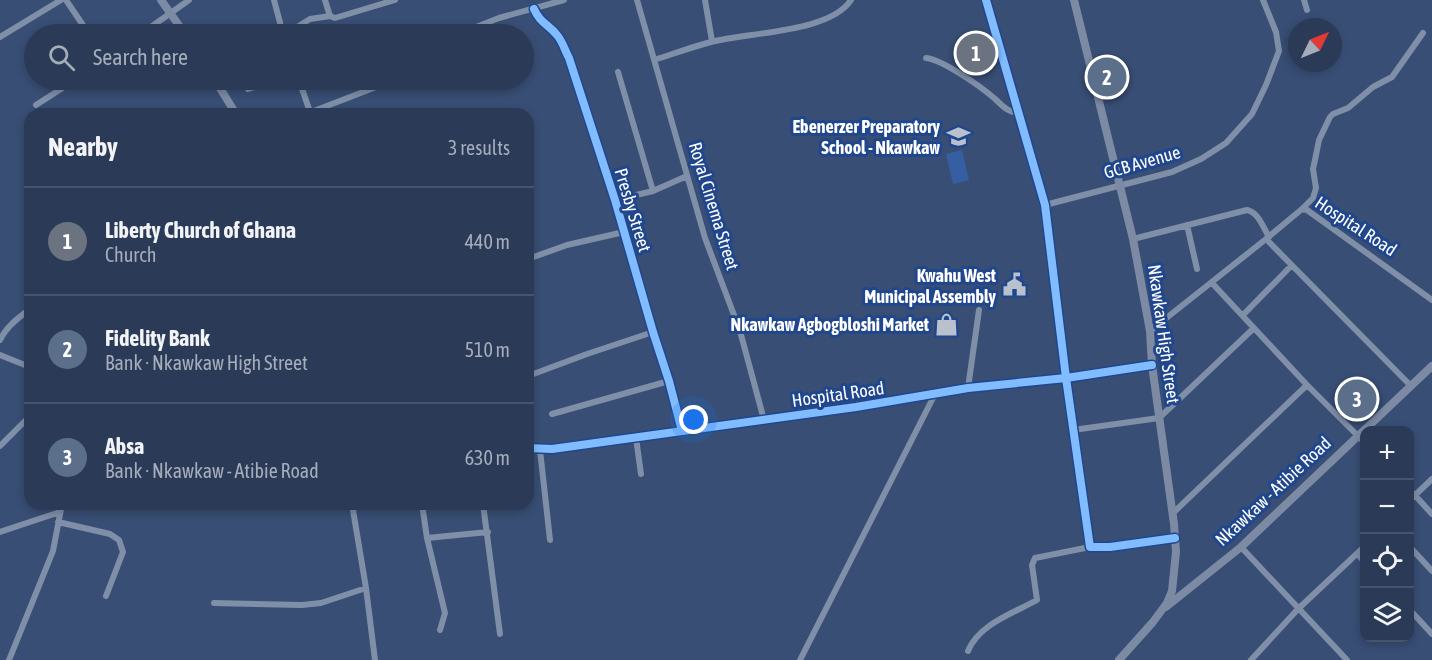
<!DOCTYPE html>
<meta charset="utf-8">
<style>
:root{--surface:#2a3a57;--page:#364561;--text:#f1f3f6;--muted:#a5adba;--line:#46546d;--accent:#b9c1ce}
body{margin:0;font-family:"Asap Condensed",sans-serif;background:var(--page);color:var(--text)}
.controls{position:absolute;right:18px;bottom:18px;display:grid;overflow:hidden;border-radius:12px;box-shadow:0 3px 9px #0003}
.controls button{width:54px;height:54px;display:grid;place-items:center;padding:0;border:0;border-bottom:2px solid var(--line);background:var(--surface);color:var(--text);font:30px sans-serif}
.compass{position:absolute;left:1288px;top:18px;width:54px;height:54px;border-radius:50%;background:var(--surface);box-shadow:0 3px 9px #0003;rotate:47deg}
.you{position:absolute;left:694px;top:420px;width:21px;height:21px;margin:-15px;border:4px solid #fff;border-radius:50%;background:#1a73e8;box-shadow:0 0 0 9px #1a73e833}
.badge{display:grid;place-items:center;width:39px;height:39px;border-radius:50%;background:var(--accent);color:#fff;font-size:20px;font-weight:700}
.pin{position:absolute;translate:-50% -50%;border:3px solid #fff;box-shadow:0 2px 6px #0006}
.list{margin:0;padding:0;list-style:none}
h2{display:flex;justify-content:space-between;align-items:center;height:78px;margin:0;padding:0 24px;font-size:26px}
h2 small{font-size:20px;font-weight:400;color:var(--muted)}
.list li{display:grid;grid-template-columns:39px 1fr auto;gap:18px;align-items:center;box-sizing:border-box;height:108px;padding:0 24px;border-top:2px solid var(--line)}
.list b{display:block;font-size:22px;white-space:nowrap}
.list p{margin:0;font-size:20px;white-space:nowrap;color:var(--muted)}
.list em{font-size:20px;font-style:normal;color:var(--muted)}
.icon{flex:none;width:33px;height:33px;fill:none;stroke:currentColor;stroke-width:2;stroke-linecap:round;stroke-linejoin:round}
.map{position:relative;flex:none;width:1432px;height:660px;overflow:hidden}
.search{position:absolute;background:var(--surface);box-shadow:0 3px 9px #0003;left:24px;top:24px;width:510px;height:66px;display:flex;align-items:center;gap:15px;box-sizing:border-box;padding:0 21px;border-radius:33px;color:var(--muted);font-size:22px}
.panel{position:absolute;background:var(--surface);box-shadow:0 3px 9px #0003;left:24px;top:108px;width:510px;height:402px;border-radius:18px}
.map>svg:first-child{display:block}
.green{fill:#355ea3}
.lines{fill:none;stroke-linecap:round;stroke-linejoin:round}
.street{stroke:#7f8fa8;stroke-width:6}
.secondary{stroke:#7c8aa4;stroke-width:8}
.cycleway-casing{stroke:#20478d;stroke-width:11}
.cycleway{stroke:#80bcff;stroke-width:8}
.labels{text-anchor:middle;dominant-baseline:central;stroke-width:6;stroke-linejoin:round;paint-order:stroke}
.poi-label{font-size:18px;font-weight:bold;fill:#fff;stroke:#20478d;text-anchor:end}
.street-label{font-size:18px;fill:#fff;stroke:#20478d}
</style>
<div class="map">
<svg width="1432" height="660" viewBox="0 0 1432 660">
<rect width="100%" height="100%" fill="#384e74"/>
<path class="green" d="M962,150L969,180L953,184L946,154Z"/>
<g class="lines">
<path class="street" d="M66,0L89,34
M274,0L283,34
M325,0L330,16L335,18L395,0
M637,0L705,238L740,331L764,420
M705,0L712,41
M986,0L1045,205L1066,378L1090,547H1110L1175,538
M1304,0L1307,10
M534,9C540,23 548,24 557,35C563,42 565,51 569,58L615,200L653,332L669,381L682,431
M141,34L189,0
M286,34L310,19L330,16
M458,34L499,18L564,0
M0,37L61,0
M926,58C943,60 980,86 994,98C1002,105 1006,111 1017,113
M654,60C673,54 692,47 711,42C747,32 830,33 851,0
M618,72L653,191
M122,80L127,85
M299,80L310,112
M248,89L277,80
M36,105L75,80
M306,114L389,82
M615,200L653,191L687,176
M1045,205L1172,172L1201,159L1226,143L1252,114L1266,85L1279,51L1276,32L1263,0
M1302,209L1307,210L1432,300
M1187,225L1197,269
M1133,239L1247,210C1258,212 1263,227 1269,237
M1266,239L1410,385
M528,259L567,245L624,232
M1212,283L1307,385L1364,442
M1243,315L1291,266
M1150,331L1266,239L1302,209L1313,198L1316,188L1313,169L1315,160L1319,140L1330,117L1333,114L1348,108L1373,87L1392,77L1423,33
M0,340C6,327 18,318 30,309
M0,355L30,367
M528,376L587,354L653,332
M968,388L979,310
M552,414L669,381
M1073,430L1159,418L1254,328
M636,438L641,474
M0,446L30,416
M540,450L550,540
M1410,490L1432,514
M1410,500L1432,479
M352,504L366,588L375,660
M422,504L427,538L445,613L440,630
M483,504L500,634
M1173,513L1307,385
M58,522L110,534L119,540L123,552L106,596
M0,532L60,512
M427,538L488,532
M1241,547L1347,660
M1410,547L1432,571
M1358,554L1364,562
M214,603L302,605L321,603L366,588
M1410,610L1432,634
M968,651C979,624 1014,613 1037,600L1032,565L1035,558L1090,547
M9,660L53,551L62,504
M800,660L935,394
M1251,660L1298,609L1364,547"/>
<path class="secondary" d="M161,0L185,34
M1074,0L1133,239L1150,331L1152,365L1174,524L1176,552L1172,591L1167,603L1153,622L1119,660
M215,80L236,114
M528,448L552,449L856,407L968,388L1066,378L1152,365
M1166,607L1241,547L1432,366"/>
<defs>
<path id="cycleway" d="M986,0L1045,205L1066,378L1090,547H1110L1175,538
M534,9C540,23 548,24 557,35C563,42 565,51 569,58L615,200L653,332L669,381L682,431
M528,448L552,449L856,407L968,388L1066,378L1152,365"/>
</defs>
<use href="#cycleway" class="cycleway-casing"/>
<use href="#cycleway" class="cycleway"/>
</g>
<defs>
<symbol id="school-bare" viewBox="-9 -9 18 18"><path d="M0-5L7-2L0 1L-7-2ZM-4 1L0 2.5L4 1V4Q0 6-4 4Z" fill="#b9c1ce" stroke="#20478d" stroke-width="2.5" paint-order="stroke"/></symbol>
<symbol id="civic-bare" viewBox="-9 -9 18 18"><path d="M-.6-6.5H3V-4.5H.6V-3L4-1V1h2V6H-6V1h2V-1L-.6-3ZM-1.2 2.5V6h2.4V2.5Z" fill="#b9c1ce" stroke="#20478d" stroke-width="2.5" paint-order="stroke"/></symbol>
<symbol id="shop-bare" viewBox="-9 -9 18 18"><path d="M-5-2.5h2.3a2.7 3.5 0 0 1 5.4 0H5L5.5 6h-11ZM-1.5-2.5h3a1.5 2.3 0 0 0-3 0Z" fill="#b9c1ce" stroke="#20478d" stroke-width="2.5" paint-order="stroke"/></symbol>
</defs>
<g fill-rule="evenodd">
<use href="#school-bare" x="942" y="120" width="33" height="33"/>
<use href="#civic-bare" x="998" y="268" width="33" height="33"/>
<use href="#shop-bare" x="930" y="308" width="33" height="33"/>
</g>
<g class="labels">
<g class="poi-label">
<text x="940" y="126">Ebenerzer Preparatory<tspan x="940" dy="21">School - Nkawkaw</tspan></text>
<text x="996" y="275">Kwahu West<tspan x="996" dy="21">Municipal Assembly</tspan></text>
<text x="929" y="324">Nkawkaw Agbogbloshi Market</text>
</g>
<g class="street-label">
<text transform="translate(1142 162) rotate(-16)">GCB Avenue</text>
<text transform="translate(714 206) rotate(73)">Royal Cinema Street</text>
<text transform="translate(633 210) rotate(73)">Presby Street</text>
<text transform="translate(1356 226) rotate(33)">Hospital Road</text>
<text transform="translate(1164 334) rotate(82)">Nkawkaw High Street</text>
<text transform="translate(838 394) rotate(-8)">Hospital Road</text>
<text transform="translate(1273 491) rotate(-43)">Nkawkaw - Atibie Road</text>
</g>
</g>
</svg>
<div class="controls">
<button>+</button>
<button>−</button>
<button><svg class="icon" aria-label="locate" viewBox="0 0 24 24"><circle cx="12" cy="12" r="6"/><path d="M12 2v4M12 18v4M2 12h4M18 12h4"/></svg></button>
<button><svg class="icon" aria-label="layers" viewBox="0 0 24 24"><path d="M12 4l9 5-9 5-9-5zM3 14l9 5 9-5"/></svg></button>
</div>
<svg class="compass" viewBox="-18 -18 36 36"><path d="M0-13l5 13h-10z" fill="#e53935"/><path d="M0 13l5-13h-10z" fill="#a5adba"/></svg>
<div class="you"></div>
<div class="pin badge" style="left:976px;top:53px;background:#6b7280">1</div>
<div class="pin badge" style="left:1107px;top:77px;background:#5c6f8a">2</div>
<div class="pin badge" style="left:1357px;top:399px;background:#5c6f8a">3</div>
<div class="search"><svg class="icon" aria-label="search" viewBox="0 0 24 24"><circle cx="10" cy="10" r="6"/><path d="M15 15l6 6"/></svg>Search here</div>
<section class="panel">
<h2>Nearby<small>3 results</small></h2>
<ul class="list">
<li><span class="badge" style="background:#6b7280">1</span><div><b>Liberty Church of Ghana</b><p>Church</p></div><em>440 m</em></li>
<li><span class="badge" style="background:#5c6f8a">2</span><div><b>Fidelity Bank</b><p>Bank · Nkawkaw High Street</p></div><em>510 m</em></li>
<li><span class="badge" style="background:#5c6f8a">3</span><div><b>Absa</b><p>Bank · Nkawkaw - Atibie Road</p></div><em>630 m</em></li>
</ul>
</section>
</div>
